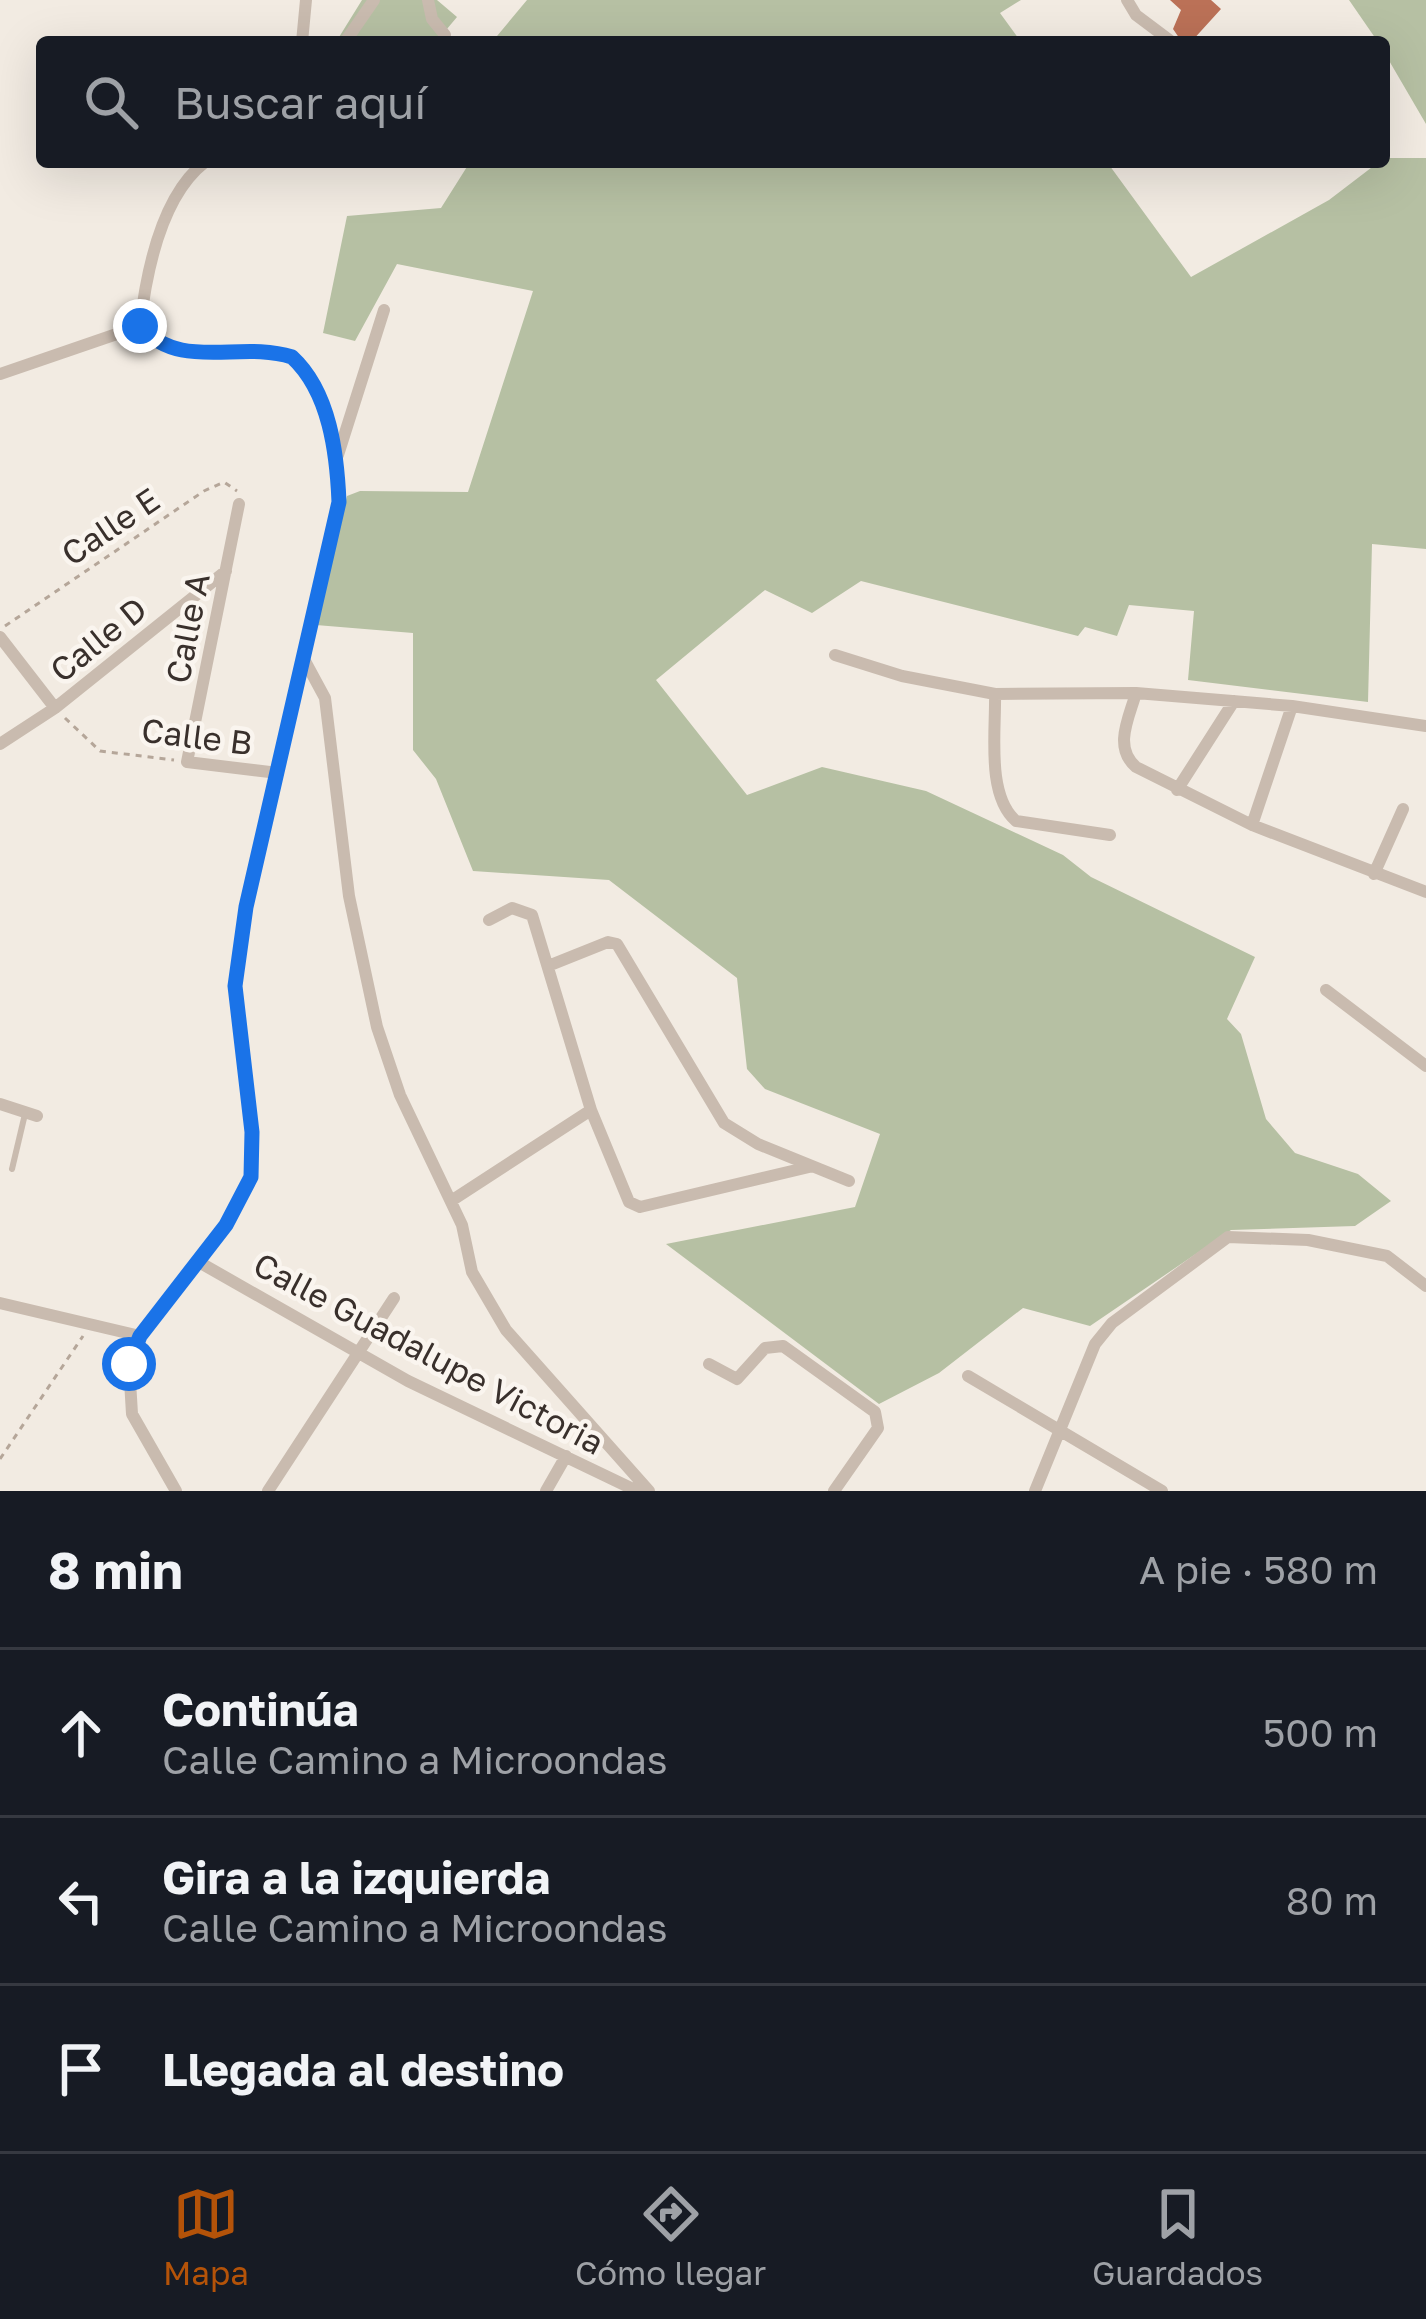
<!DOCTYPE html>
<html lang="es">
<meta charset="utf-8">
<style>
:root{--surface:#171b24;--page:#20242c;--text:#f1f3f6;--muted:#9ea1a6;--line:#363941;--accent:#b45309}
body{margin:0;font-family:"Golos Text",sans-serif;background:var(--page);color:var(--text)}
.stop{position:absolute;width:36px;height:36px;margin:-27px;border:9px solid #1a73e8;border-radius:50%;background:#fff}
.stop.end{background:#1a73e8;border-color:#fff;box-shadow:0 3px 12px #0008}
.list{margin:0;padding:0;list-style:none}
h2{display:flex;justify-content:space-between;align-items:center;height:156px;margin:0;padding:0 48px;font-size:51px}
h2 small{font-size:39px;font-weight:400;color:var(--muted)}
.list li{display:grid;grid-template-columns:78px 1fr auto;gap:36px;align-items:center;box-sizing:border-box;height:168px;padding:0 48px;border-top:3px solid var(--line)}
.list b{display:block;font-size:45px;white-space:nowrap}
.list p{margin:0;font-size:39px;white-space:nowrap;color:var(--muted)}
.list em{font-size:39px;font-style:normal;color:var(--muted)}
.icon{flex:none;width:66px;height:66px;fill:none;stroke:currentColor;stroke-width:2;stroke-linecap:round;stroke-linejoin:round}
.map{position:relative;flex:none;width:1426px;height:1491px;overflow:hidden}
.search{position:absolute;background:var(--surface);box-shadow:0 12px 48px #0002;left:36px;right:36px;top:36px;height:132px;display:flex;align-items:center;gap:30px;box-sizing:border-box;padding:0 42px;border-radius:12px;color:var(--muted);font-size:45px}
.sheet{height:660px;background:var(--surface)}
nav{display:flex;justify-content:space-around;align-items:center;box-sizing:border-box;height:168px;border-top:3px solid var(--line);background:var(--surface);font-size:33px;color:var(--muted)}
nav a{display:grid;justify-items:center;gap:6px}
nav .on{color:var(--accent)}
.map>svg:first-child{display:block}
.green{fill:#b6c0a3}
.building{fill:#bb7157}
.lines{fill:none;stroke-linecap:round;stroke-linejoin:round}
.path{stroke:#b5a699;stroke-width:3;stroke-dasharray:6 6;stroke-linecap:butt}
.lane{stroke:#c9bbaf;stroke-width:6}
.street{stroke:#c9bbaf;stroke-width:12}
.route{stroke:#1a73e8;stroke-width:15}
.labels{text-anchor:middle;dominant-baseline:central;stroke-width:9;stroke-linejoin:round;paint-order:stroke}
.street-label{font-size:33px;fill:#39302c;stroke:#faf5ef}
</style>
<div class="map">
<svg width="1426" height="1491" viewBox="0 0 1426 1491">
<rect width="100%" height="100%" fill="#f2ebe2"/>
<path class="green" d="M362,0H437L457,17L436,42H336Z
M527,0H1021L1000,13L1021,42H492Z
M1349,0H1426V124L1384,52V42H1378Z
M1384,158H1426V549L1372,544L1368,702L1188,680L1194,611L1129,605L1117,636L1085,627L1078,636L861,581L812,613L765,590L656,680L747,795L822,767L926,791L1063,855L1091,877L1255,957L1227,1019L1241,1034L1266,1119L1295,1153L1358,1174L1391,1201L1355,1226L1231,1230L1090,1326L1023,1308L939,1373L879,1404L666,1244L855,1207L880,1134L765,1089L747,1069L737,978L609,880L473,871L436,779L413,750V633L316,625L347,496L360,491L468,492L533,291L397,264L355,341L323,333L347,216L441,208L470,162H1107L1191,277L1329,200Z"/>
<path class="building" d="M1170,0H1211L1221,9L1191,42H1182L1173,29L1181,10Z"/>
<g class="lines">
<path class="path" d="M5,626L204,491L224,482L237,491
M65,718L100,751L174,760
M0,1459L83,1336"/>
<path class="lane" d="M12,1169L25,1114"/>
<path class="street" d="M428,0L432,19L445,35
M1127,0L1136,15L1172,42
M302,42L306,0
M345,42L374,0
M0,374L140,326
M338,455L384,310
M239,504L187,762L278,773
M0,637L55,708
M835,655L902,676L995,694L1136,693L1292,706L1426,726
M305,661L325,698L349,896L377,1027L400,1095L462,1225L472,1272L506,1330L649,1491
M1136,693C1129,718 1113,747 1136,767L1252,825L1426,892
M995,694C996,731 986,795 1016,821L1110,835
M0,744L55,708L226,571
M1177,790L1234,701
M1252,825L1292,706
M1374,874L1403,809
M489,920L512,908L532,915L591,1110L629,1202L640,1207L809,1167
M548,966L608,942L617,944L724,1123L758,1144L849,1181
M1326,990L1426,1066
M0,1104L37,1116
M451,1201L591,1110
M197,1261L408,1381L637,1491
M0,1303L140,1336
M709,1364L737,1379L765,1348L783,1346L875,1412L878,1428L834,1491
M968,1376L1162,1491
M176,1491L132,1414L129,1364L140,1336L226,1225L251,1177L252,1132L235,986L246,907L339,502C337,454 330,392 292,357C239,340 181,372 140,326C146,274 161,196 205,162
M268,1491L394,1298
M546,1491L566,1456
M1035,1491L1095,1344L1112,1323L1228,1237L1308,1240L1387,1256L1426,1286"/>
</g>
<g class="lines">
<path class="route" d="M129,1364L140,1336L226,1225L251,1177L252,1132L235,986L246,907L339,502C337,454 330,392 292,357C239,340 181,372 140,326"/>
</g>
<g class="labels">
<g class="street-label">
<text transform="translate(110 526) rotate(-34)">Calle E</text>
<text transform="translate(187 628) rotate(-79)">Calle A</text>
<text transform="translate(98 639) rotate(-39)">Calle D</text>
<text transform="translate(197 736) rotate(7)">Calle B</text>
<text transform="translate(429 1353) rotate(28)">Calle Guadalupe Victoria</text>
</g>
</g>
</svg>
<div class="stop" style="left:129px;top:1364px"></div>
<div class="stop end" style="left:140px;top:326px"></div>
<div class="search"><svg class="icon" aria-label="search" viewBox="0 0 24 24"><circle cx="10" cy="10" r="6"/><path d="M15 15l6 6"/></svg>Buscar aquí</div>
</div>
<section class="sheet">
<h2>8 min<small>A pie · 580 m</small></h2>
<ul class="list">
<li><svg class="icon" aria-label="ahead" viewBox="0 0 24 24"><path d="M12 20V5M6 11l6-6 6 6"/></svg><div><b>Continúa</b><p>Calle Camino a Microondas</p></div><em>500 m</em></li>
<li><svg class="icon" aria-label="left" viewBox="0 0 24 24"><path d="M17 20v-9H6M10 6l-5 5 5 5"/></svg><div><b>Gira a la izquierda</b><p>Calle Camino a Microondas</p></div><em>80 m</em></li>
<li><svg class="icon" aria-label="arrive" viewBox="0 0 24 24"><path d="M6 21V4h12l-3 4 3 4H6"/></svg><div><b>Llegada al destino</b></div></li>
</ul>
</section>
<nav>
<a class="on"><svg class="icon" aria-label="map" viewBox="0 0 24 24"><path d="M3 6l6-2 6 2 6-2v14l-6 2-6-2-6 2zM9 4v14M15 6v14"/></svg>Mapa</a>
<a><svg class="icon" aria-label="directions" viewBox="0 0 24 24"><path d="M12 3l9 9-9 9-9-9zM9 14v-3h6M13 9l2 2-2 2"/></svg>Cómo llegar</a>
<a><svg class="icon" aria-label="saved" viewBox="0 0 24 24"><path d="M7 4h10v16l-5-4-5 4z"/></svg>Guardados</a>
</nav>
